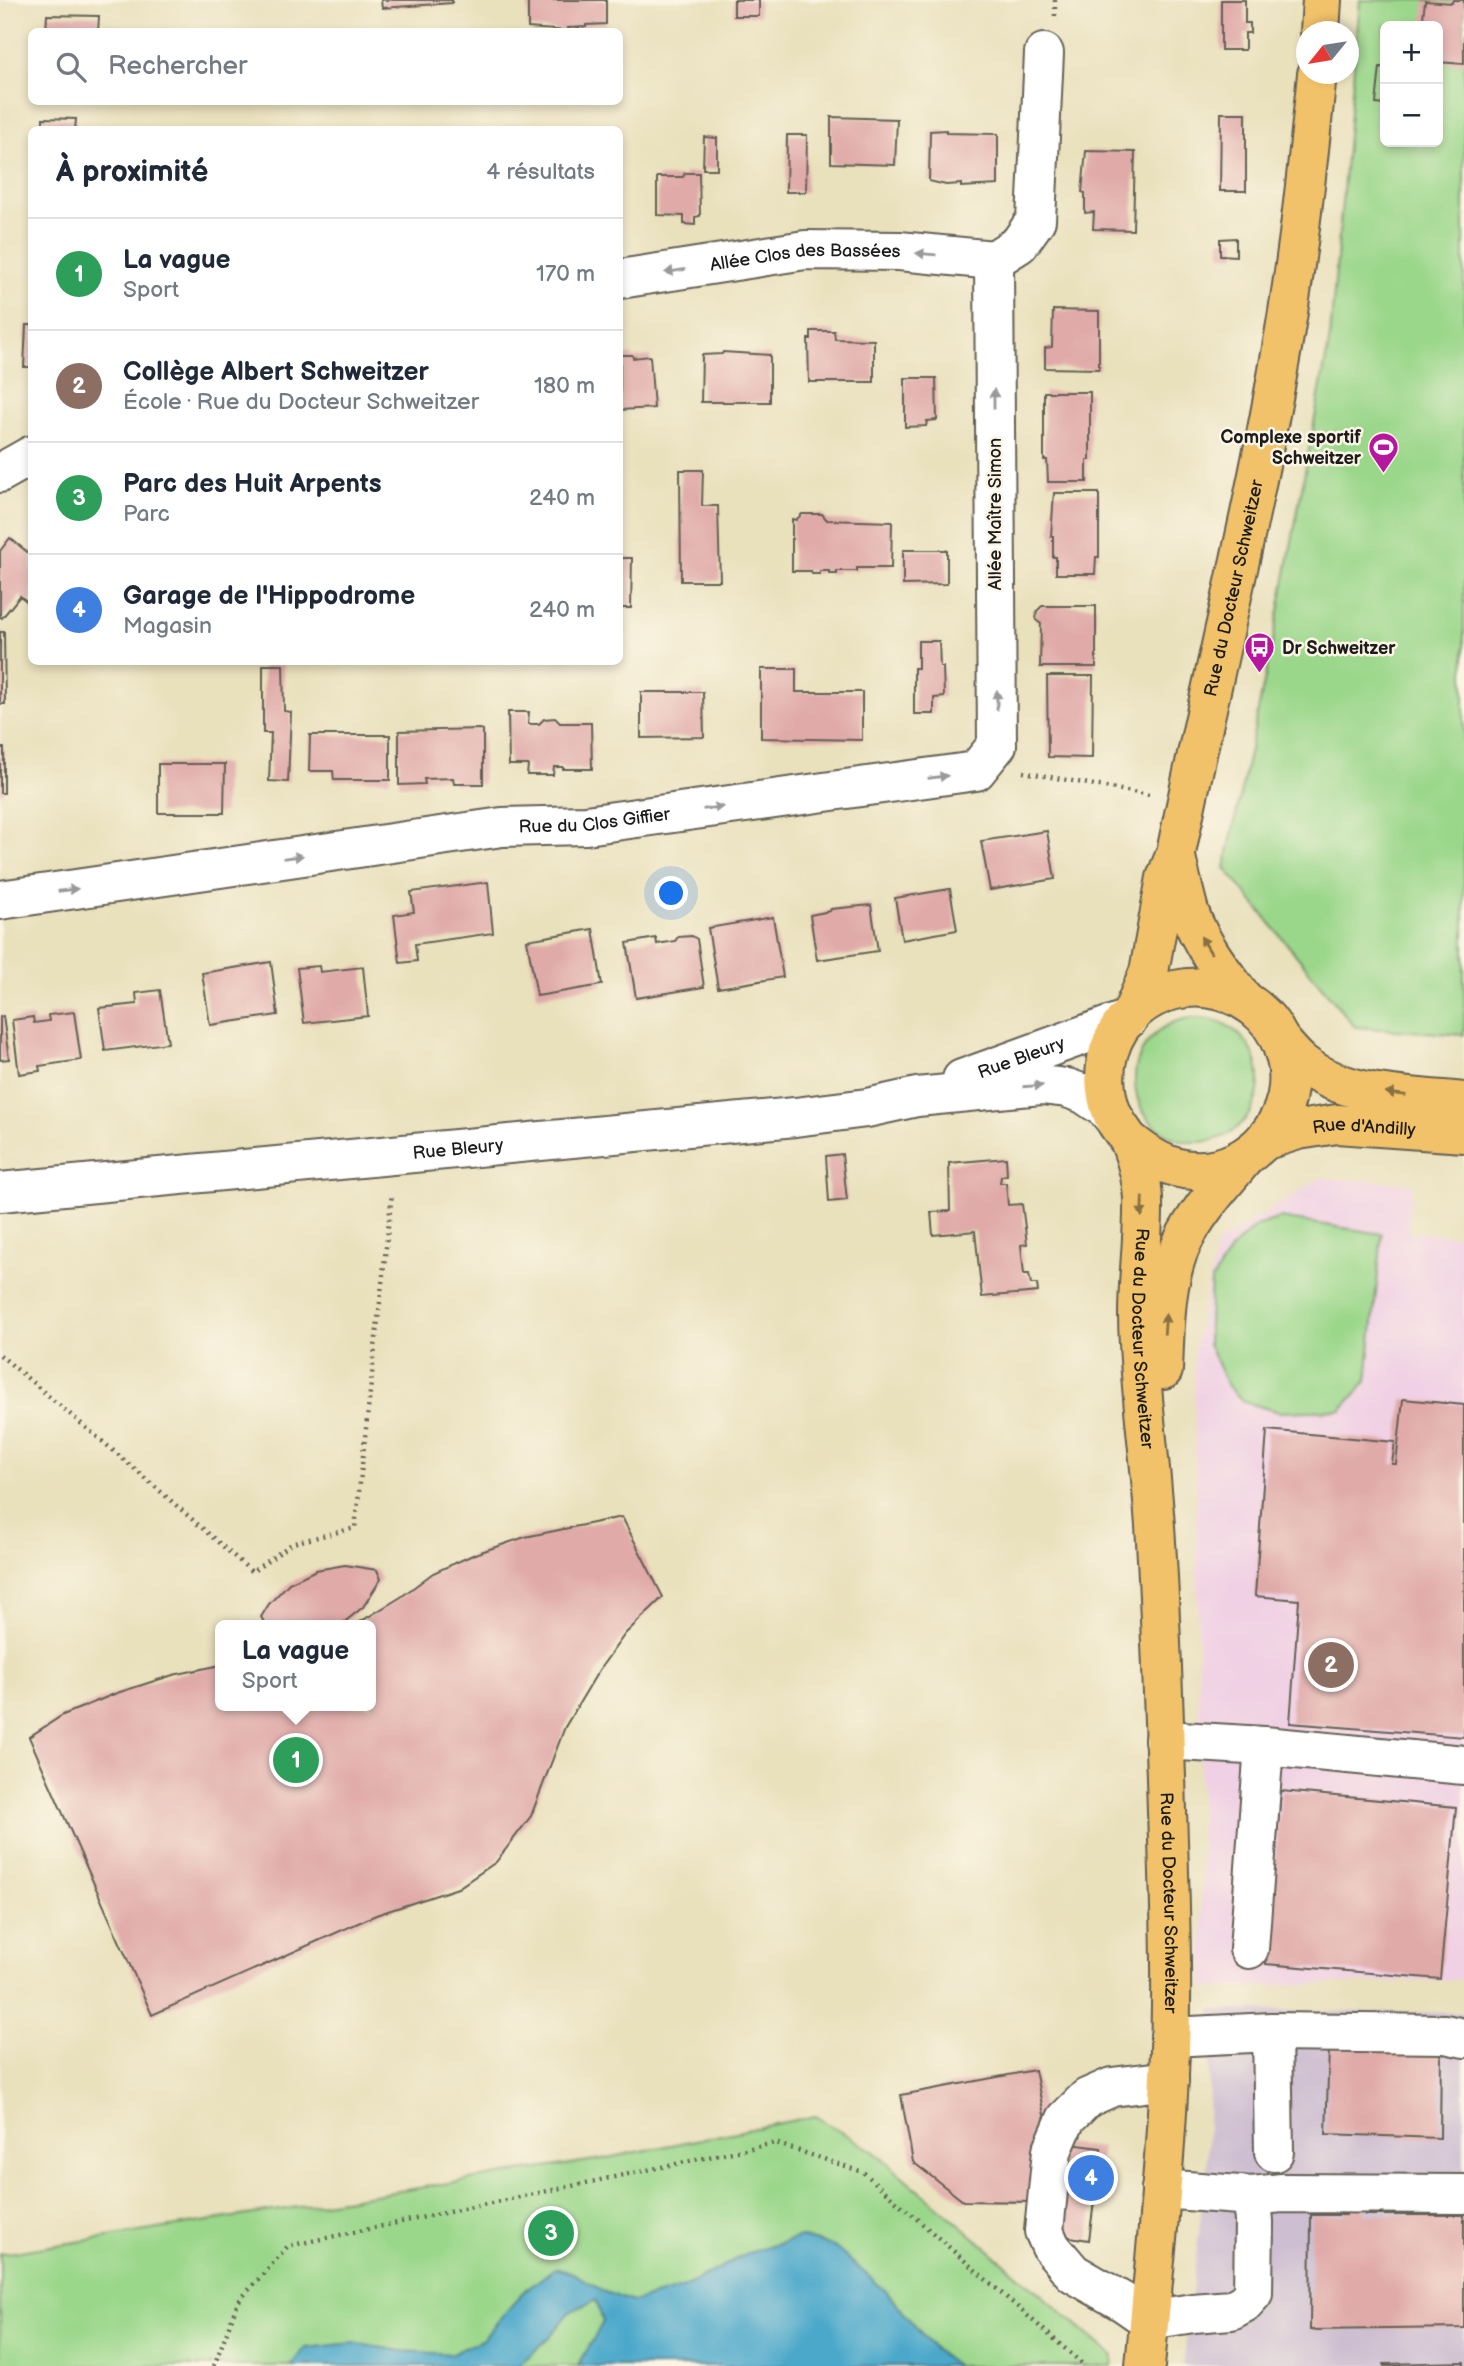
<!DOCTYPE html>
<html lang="fr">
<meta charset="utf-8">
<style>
:root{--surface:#fff;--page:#f6f6f7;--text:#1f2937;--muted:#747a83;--line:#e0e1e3;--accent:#b5179e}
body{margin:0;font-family:"Balsamiq Sans",sans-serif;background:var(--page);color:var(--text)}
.controls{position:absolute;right:21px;top:21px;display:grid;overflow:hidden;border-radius:10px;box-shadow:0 4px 10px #0003}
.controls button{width:63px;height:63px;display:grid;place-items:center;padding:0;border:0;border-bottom:2px solid var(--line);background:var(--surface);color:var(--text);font:35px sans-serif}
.compass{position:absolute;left:1296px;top:21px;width:63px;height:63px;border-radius:50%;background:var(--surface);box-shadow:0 4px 10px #0003;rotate:240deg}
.you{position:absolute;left:672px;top:894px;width:24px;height:24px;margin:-18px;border:5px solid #fff;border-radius:50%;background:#1a73e8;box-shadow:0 0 0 10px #1a73e833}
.badge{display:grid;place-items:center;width:46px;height:46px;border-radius:50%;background:var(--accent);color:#fff;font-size:23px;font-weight:700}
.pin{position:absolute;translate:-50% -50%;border:4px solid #fff;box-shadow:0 2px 7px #0006}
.popup{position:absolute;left:215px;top:1620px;width:161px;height:91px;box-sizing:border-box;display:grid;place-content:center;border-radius:10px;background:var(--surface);filter:drop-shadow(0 2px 5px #0005);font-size:23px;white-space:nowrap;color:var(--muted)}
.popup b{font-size:26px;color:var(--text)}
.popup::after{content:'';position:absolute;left:50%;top:100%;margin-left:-14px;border:14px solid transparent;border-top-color:var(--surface)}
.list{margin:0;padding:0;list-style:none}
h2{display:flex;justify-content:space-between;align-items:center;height:91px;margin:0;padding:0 28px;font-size:30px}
h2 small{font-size:23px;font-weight:400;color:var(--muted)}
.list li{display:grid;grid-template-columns:46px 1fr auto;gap:21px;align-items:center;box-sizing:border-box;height:112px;padding:0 28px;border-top:2px solid var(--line)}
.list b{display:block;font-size:26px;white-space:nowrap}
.list p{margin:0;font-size:23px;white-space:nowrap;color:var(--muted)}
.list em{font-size:23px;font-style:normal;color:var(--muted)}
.icon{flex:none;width:38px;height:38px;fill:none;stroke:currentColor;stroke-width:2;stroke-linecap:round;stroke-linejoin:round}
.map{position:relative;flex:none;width:1464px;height:2366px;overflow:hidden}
.search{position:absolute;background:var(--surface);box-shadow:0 4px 10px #0003;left:28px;top:28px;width:595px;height:77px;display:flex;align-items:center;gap:18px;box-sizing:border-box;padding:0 24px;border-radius:10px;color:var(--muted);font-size:26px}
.panel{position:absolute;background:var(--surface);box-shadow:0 4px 10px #0003;left:28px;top:126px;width:595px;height:539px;border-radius:10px}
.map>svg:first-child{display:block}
.built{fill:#f0d0e4}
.industrial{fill:#cebed1}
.green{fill:#9bd78b;stroke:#5c7a54;stroke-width:2;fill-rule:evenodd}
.water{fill:#4ca8ca;stroke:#346273;stroke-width:2}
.building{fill:#e0aaa9}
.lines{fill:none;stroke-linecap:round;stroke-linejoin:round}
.minor-casing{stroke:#646154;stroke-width:42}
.major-casing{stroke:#646154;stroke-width:42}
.path{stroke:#646154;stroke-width:4.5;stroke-dasharray:2 5;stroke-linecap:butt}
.minor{stroke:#fff;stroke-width:38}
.major{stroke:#f2c26a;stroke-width:38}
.oneway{fill:#999}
.oneway2{fill:#876f43}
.labels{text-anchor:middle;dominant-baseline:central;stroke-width:5;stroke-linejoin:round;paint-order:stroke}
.street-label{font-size:18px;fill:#1c1c1c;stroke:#fcf5e5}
.poi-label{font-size:18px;font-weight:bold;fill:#1c1c1c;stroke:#fcf5e5;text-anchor:end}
</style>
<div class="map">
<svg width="1464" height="2366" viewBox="0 0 1464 2366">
<rect width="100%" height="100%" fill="#fcf5e5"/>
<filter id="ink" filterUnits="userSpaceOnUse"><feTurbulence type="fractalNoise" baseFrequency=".0143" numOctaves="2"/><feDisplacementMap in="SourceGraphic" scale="14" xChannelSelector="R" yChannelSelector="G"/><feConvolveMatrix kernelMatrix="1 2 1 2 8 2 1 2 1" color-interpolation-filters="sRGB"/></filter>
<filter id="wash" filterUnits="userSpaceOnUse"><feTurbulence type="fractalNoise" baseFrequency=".00686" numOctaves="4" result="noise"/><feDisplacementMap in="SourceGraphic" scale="28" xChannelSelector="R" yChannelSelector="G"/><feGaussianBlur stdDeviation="1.57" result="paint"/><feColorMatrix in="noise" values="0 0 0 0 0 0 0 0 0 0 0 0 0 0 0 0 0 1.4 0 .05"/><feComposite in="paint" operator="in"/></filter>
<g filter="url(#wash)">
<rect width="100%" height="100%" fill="#e9e0bc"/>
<path class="built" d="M1320,1178L1413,1184L1408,1232L1464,1236V1979L1203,1988L1194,1351L1217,1244Z"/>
<path class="industrial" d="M1211,2010L1464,2013V2366H1183L1207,2166Z"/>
<path class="green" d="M1360,0H1464V1035L1355,1027L1225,868L1279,611L1330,337ZM1385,26H1438V142H1385Z
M1135 1080a62 62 0 1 1 124 0a62 62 0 1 1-124 0Z
M1280,1218L1382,1234L1367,1381L1341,1410L1279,1412L1244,1402L1227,1385L1208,1344L1211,1282L1230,1250L1256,1226Z
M815,2116L873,2151L1113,2356L1112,2366H0V2254L602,2159Z"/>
<path class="water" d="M800,2237L834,2247L885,2290L935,2350L956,2366H578L603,2322L596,2300L571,2311L550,2337L518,2366H290L305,2348L353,2343L402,2351L452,2354L483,2339L522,2293L555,2268L573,2273L605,2292L633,2302L682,2288L748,2253Z"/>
<g id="blocks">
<path class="building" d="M381,0H452V3L382,8Z
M528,0H606V24L586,25V27L568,28L569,31L528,28Z
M734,0H759V16H734Z
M1221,0H1245V23H1250V33H1245V50H1221Z
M1453,0H1464V64L1438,62V26H1422L1425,1L1452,3Z
M47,15L99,16L98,32H46Z
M1380,67H1385V105L1376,104Z
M1221,113H1246V191H1220Z
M831,117L897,119L895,165L831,163Z
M43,118L76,119L75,130H43Z
M946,130V133L998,134V185L961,187V184L946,185L929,181L930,131Z
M787,135H807L806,192H786Z
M704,137L717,138V169H703Z
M1086,151L1135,152L1133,230L1093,229L1094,212L1085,213V193L1082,192Z
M685,173H699L700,216L695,217V225L684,224V216L657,215V177H683Z
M1236,238V256L1220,255V239Z
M1053,310L1099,311V369L1045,368V348L1052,347Z
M26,325H32V367H24Z
M811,331H834L835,339L874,340V382H809L808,339H811Z
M723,352L770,355V402H701L702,355L722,354Z
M620,355H632L633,358L650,356L654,408L620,410Z
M905,378H936L937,420L927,421L926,426L905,427Z
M1044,392H1090V460H1087V482H1048L1047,460H1044Z
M680,470H703L702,506H718L720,581H681Z
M1054,493H1099V557H1096L1095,574H1056V557H1053V536H1051Z
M802,514H822L827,520L892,522L891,568H857V571H837V574H829V571H820V574H812L811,571H792V519L796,520Z
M10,538L32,556V599L29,603L20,596L2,618L0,617V551Z
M903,550H947V584L903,585Z
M620,558H632L631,608H620Z
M1042,606H1096V667H1040L1041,624L1036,620L1037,611Z
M0,632H4L5,704H0Z
M918,641H939L940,667H943L944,697L934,698V714H914V668H918Z
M263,665H283L284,711L291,712L288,782L269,781L271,733H263Z
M761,669H796V692H862V740L761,738Z
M1047,676H1093L1092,758L1048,757Z
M641,692H703L704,737L641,738Z
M508,712H529L528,724H539L544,719L555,718L560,723H591L592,769H563V767H554L553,775H527L528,765H509Z
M480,729L483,730V784H454L453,778L424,779L425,784L399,785V731Z
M310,735H390V780H334L333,771H309Z
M0,748H4V793H0Z
M158,764H225L224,813H158Z
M1047,831L1055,879L990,890L981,841Z
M488,882L493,933L415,944L417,961L400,963L394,915L414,912L411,892Z
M950,889L957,930L902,940L895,898Z
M871,905L878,951L817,960L810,915L830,911L831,909Z
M773,917L783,977L718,988L708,928Z
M593,929L602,985L537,996L527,940Z
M692,936L697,939L704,987L636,998L627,943L656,938L657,944L675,941L678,937Z
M271,962L278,1015L210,1025L202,973Z
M319,966L320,972L363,967L368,1016L304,1023L297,968Z
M160,990L168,1043L105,1051L99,1008L137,1004L136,993Z
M74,1012L81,1060L39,1066L40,1071L19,1074L12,1020L33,1017L34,1023L49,1021L48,1015Z
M3,1016L9,1059L0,1060V1017Z
M842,1154L847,1200L829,1202L826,1156Z
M1006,1158L1007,1175L1001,1176L1000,1183H1006L1008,1205L1022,1204L1027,1244L1021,1245L1024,1274H1029L1031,1284H1037L1038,1292L982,1297L975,1231L933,1235L931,1212L950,1211L949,1163Z
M1403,1399L1464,1405V1737L1290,1723L1299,1600L1255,1596L1267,1430L1395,1442L1392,1464H1396Z
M622,1517L663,1597L625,1634L599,1670L565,1727L531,1816L496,1862L458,1888L376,1915L152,2015L29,1737L63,1715L117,1693L173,1675L221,1665V1706H371V1625H355L401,1597L433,1573L475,1554L525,1537Z
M345,1565L377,1570L381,1579L363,1607L342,1624L266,1625L261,1617L269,1604L289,1583L316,1570Z
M1281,1791L1456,1807L1440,1979L1266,1964Z
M1329,2048L1441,2051L1440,2138L1326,2134Z
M1035,2070L1048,2135L1035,2202L963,2201L913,2162L901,2095Z
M1063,2143L1101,2148L1089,2240L1051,2234Z
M1365,2200V2215H1464V2328L1310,2330L1311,2215H1346L1345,2201Z
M1464,2362V2366H1384V2364Z"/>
</g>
</g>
<g filter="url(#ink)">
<use href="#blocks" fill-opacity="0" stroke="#646154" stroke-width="2"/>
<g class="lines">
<defs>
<g id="minor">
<path d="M994,260L1019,244L1036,220L1044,53"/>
<path id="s1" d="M620,279L805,250L899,251L994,260"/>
<path d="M0,473L32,455"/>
<path id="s2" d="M0,900L502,827L586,825L976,771L997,745L994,260"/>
<path id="s3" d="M962,1079L1128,1019"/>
<path id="s4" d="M0,1192L795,1117L867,1108L917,1097L1041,1085L1067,1088L1084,1094L1106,1109L1116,1121"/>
<path d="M1164,1740L1264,1746L1464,1765"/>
<path d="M1249,1949L1264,1746"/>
<path d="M1272,2032L1274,2152"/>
<path d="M1170,2037L1272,2032L1445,2034L1464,2038"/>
<path d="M1161,2189L1252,2196L1254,2222L1253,2293L1244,2303L1231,2310L1193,2313L1149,2320L1123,2302L1073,2273L1051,2247L1044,2231L1052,2151L1066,2119L1087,2098L1112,2087L1169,2080"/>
<path d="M1252,2196L1282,2193L1464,2194"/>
</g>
<g id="major">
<path d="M1320,32L1322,0"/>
<path d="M1176,857C1180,875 1184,893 1189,911C1200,944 1224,974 1245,1001"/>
<path id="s5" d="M1132,1013L1149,972L1166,878L1176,853C1211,681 1255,510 1284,336C1299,249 1308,161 1317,74"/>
<path d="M1281,1041C1288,1049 1295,1058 1303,1064C1348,1098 1411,1096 1464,1102"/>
<path id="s6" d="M1129,1140C1148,1156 1168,1169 1193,1170C1254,1174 1302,1112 1285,1055C1281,1041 1274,1026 1263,1015C1214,967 1130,984 1109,1051C1102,1074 1105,1102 1116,1122C1121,1130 1127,1136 1131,1145C1137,1161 1142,1180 1143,1198C1144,1237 1138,1276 1138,1316C1139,1391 1152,1466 1156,1542C1161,1620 1163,1699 1166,1777C1168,1853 1172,1928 1171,2004C1170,2125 1156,2246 1145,2366"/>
<path id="s7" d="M1266,1140L1298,1130L1337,1124L1464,1133"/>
<path d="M1163,1370C1165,1327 1164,1282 1182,1243C1197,1211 1224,1183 1246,1156"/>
</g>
</defs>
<use href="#minor" class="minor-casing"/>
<use href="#major" class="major-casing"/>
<path class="path" d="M1055,0V17
M1023,772L1149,795
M0,1355L135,1469L252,1572L293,1543L355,1528L392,1193
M214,2366L238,2302L288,2246L775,2143L863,2172L1085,2366"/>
<use href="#minor" class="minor"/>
<use href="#major" class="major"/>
</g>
<defs><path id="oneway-solid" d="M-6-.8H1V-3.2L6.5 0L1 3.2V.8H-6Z" transform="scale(1.75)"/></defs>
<g class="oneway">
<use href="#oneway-solid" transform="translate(926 254) rotate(-175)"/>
<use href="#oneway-solid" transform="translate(675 271) rotate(171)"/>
<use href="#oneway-solid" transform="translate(994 399) rotate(-90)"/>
<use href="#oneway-solid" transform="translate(997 700) rotate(-90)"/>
<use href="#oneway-solid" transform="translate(938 777) rotate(-8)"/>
<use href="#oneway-solid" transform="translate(713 808) rotate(-8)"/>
<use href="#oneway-solid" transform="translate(293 857) rotate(-8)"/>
<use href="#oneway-solid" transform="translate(68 890) rotate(-8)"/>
<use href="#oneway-solid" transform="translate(1033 1086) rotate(-4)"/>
</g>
<g class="oneway2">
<use href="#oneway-solid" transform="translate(1206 945) rotate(-121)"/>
<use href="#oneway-solid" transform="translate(1396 1094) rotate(-173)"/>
<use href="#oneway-solid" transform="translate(1142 1207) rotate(92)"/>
<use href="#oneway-solid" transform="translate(1165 1324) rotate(-86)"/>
</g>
</g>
<defs>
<symbol id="stadium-pin" viewBox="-11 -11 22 30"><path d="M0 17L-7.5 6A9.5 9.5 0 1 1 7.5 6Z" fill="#b5179e" stroke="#fcf5e5"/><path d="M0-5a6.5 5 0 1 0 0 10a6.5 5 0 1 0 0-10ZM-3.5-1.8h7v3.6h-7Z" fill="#fff"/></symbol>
<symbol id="bus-pin" viewBox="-11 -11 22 30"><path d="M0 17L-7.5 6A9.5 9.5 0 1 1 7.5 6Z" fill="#b5179e" stroke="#fcf5e5"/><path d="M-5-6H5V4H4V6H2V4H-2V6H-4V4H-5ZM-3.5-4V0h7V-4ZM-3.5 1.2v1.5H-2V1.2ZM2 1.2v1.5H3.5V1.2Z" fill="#fff"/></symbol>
</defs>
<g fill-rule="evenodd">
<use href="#stadium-pin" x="1366" y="430" width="35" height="47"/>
<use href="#bus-pin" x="1242" y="630" width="35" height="47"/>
</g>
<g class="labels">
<g class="street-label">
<text stroke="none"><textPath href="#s1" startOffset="187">Allée Clos des Bassées</textPath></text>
<text transform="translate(995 514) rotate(-90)">Allée Maître Simon</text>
<text stroke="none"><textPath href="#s5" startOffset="438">Rue du Docteur Schweitzer</textPath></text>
<text stroke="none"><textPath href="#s2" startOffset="600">Rue du Clos Giffier</textPath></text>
<text stroke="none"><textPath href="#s3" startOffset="63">Rue Bleury</textPath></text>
<text stroke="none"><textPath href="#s7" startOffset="100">Rue d'Andilly</textPath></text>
<text stroke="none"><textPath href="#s4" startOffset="460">Rue Bleury</textPath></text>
<text stroke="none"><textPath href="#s6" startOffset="775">Rue du Docteur Schweitzer</textPath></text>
<text stroke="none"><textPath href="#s6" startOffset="1340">Rue du Docteur Schweitzer</textPath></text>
</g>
<g class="poi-label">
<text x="1361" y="437">Complexe sportif<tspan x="1361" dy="21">Schweitzer</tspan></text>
<text x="1282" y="648" text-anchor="start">Dr Schweitzer</text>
</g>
</g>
</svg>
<div class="controls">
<button>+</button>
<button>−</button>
</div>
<svg class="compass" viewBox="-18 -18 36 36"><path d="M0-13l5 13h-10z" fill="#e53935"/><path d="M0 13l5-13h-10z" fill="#747a83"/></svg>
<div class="you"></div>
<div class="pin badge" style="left:296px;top:1760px;background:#2e9e5b">1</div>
<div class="popup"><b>La vague</b>Sport</div>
<div class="pin badge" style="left:1331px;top:1665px;background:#8d6e63">2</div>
<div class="pin badge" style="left:551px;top:2233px;background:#2e9e5b">3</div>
<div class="pin badge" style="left:1091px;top:2178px;background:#3f7fe0">4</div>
<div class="search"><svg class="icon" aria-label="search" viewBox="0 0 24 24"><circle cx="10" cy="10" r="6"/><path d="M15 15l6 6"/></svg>Rechercher</div>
<section class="panel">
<h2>À proximité<small>4 résultats</small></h2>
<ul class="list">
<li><span class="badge" style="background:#2e9e5b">1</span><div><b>La vague</b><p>Sport</p></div><em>170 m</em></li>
<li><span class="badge" style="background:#8d6e63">2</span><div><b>Collège Albert Schweitzer</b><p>École · Rue du Docteur Schweitzer</p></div><em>180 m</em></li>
<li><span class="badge" style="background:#2e9e5b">3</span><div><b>Parc des Huit Arpents</b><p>Parc</p></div><em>240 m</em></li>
<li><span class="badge" style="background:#3f7fe0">4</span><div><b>Garage de l'Hippodrome</b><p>Magasin</p></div><em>240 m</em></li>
</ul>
</section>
</div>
